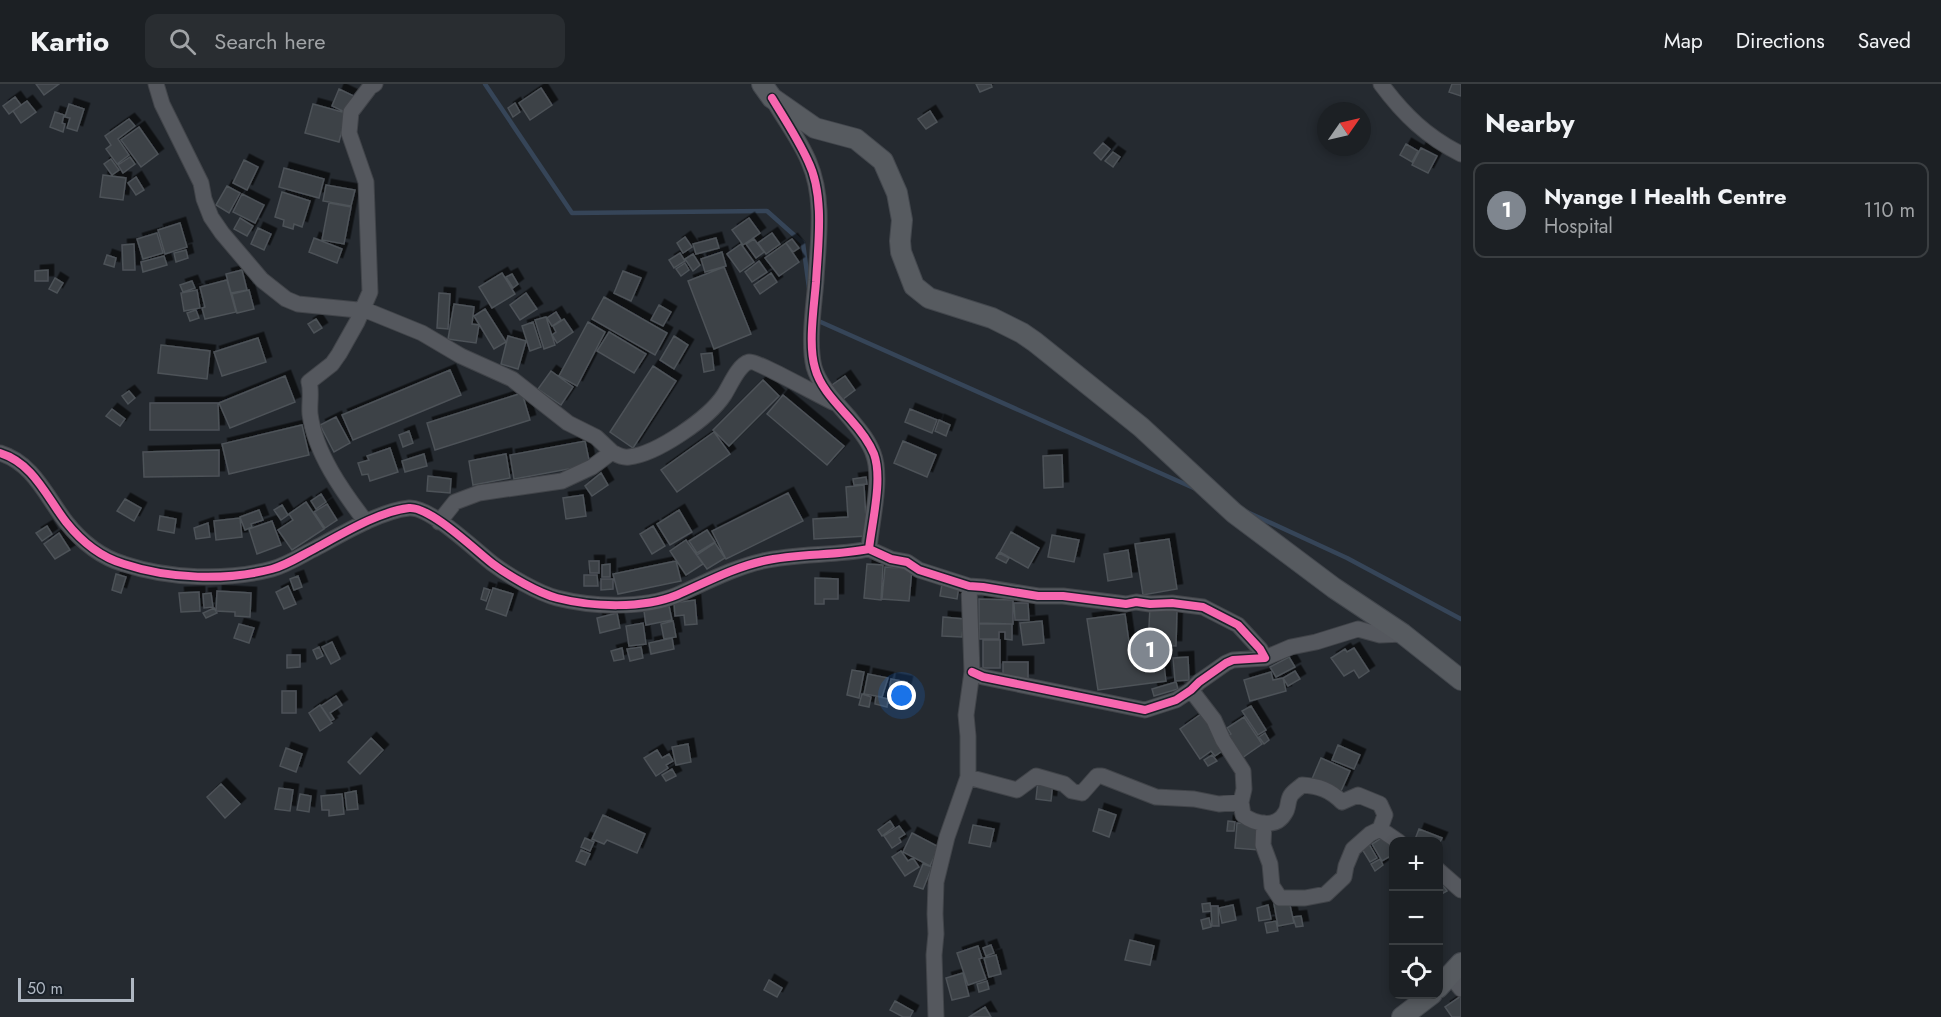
<!DOCTYPE html>
<meta charset="utf-8">
<style>
:root{--surface:#1c2024;--page:#292d31;--text:#f1f3f6;--muted:#a0a3a6;--line:#3a3e41;--accent:#7f868f}
body{margin:0;font-family:Jost,sans-serif;background:var(--page);color:var(--text)}
.controls{position:absolute;right:18px;bottom:18px;display:grid;overflow:hidden;border-radius:12px;box-shadow:0 3px 9px #0003}
.controls button{width:54px;height:54px;display:grid;place-items:center;padding:0;border:0;border-bottom:2px solid var(--line);background:var(--surface);color:var(--text);font:30px sans-serif}
.compass{position:absolute;left:1317px;top:18px;width:54px;height:54px;border-radius:50%;background:var(--surface);box-shadow:0 3px 9px #0003;rotate:56deg}
.scale{position:absolute;left:18px;bottom:15px;width:116px;box-sizing:border-box;padding-left:6px;border:3px solid #afb7c2;border-top:0;font-size:16px;line-height:21px;white-space:nowrap;color:#afb7c2;-webkit-text-stroke:4px #1a2129;paint-order:stroke}
.you{position:absolute;left:902px;top:612px;width:21px;height:21px;margin:-15px;border:4px solid #fff;border-radius:50%;background:#1a73e8;box-shadow:0 0 0 9px #1a73e833}
.badge{display:grid;place-items:center;width:39px;height:39px;border-radius:50%;background:var(--accent);color:#fff;font-size:20px;font-weight:700}
.pin{position:absolute;translate:-50% -50%;border:3px solid #fff;box-shadow:0 2px 6px #0006}
.list{margin:0;padding:0;list-style:none}
h2{display:flex;justify-content:space-between;align-items:center;height:78px;margin:0;padding:0 24px;font-size:26px}
h2 small{font-size:20px;font-weight:400;color:var(--muted)}
.list li{display:grid;grid-template-columns:39px 1fr auto;gap:18px;align-items:center;box-sizing:border-box;height:96px;margin:0 12px 12px;padding:0 12px;border:2px solid var(--line);border-radius:12px}
.list b{display:block;font-size:22px;white-space:nowrap}
.list p{margin:0;font-size:20px;white-space:nowrap;color:var(--muted)}
.list em{font-size:20px;font-style:normal;color:var(--muted)}
.icon{flex:none;width:33px;height:33px;fill:none;stroke:currentColor;stroke-width:2;stroke-linecap:round;stroke-linejoin:round}
.map{position:relative;flex:none;width:1461px;height:933px;overflow:hidden}
header{display:flex;align-items:center;gap:36px;box-sizing:border-box;height:84px;padding:0 30px;background:var(--surface);border-bottom:2px solid var(--line)}
header strong{font-size:28px}
nav{display:flex;gap:33px;margin-inline-start:auto;font-size:21px}
.search{width:420px;height:54px;background:var(--page);display:flex;align-items:center;gap:15px;box-sizing:border-box;padding:0 21px;border-radius:12px;color:var(--muted);font-size:22px}
main{display:flex}
aside{flex:1;background:var(--surface)}
.map>svg:first-child{display:block}
.lines{fill:none;stroke-linecap:round;stroke-linejoin:round}
.stream{stroke:#364558;stroke-width:4.5}
.building{fill:#3d4247;stroke:#4d5258;stroke-width:1.5;filter:url(#shadow)}
.minor-casing{stroke:#414449;stroke-width:17}
.major-casing{stroke:#43474d;stroke-width:22}
.minor{stroke:#55585e;stroke-width:15}
.major{stroke:#575b60;stroke-width:20}
.cycleway-casing{stroke:#1a2129;stroke-width:11}
.cycleway{stroke:#f766af;stroke-width:8}
</style>
<header>
<strong>Kartio</strong>
<div class="search"><svg class="icon" aria-label="search" viewBox="0 0 24 24"><circle cx="10" cy="10" r="6"/><path d="M15 15l6 6"/></svg>Search here</div>
<nav><a>Map</a><a>Directions</a><a>Saved</a></nav>
</header>
<main>
<div class="map">
<svg width="1461" height="933" viewBox="0 0 1461 933">
<defs>
<filter id="shadow"><feDropShadow dx="5.5" dy="-5.5" stdDeviation="0" flood-color="#0009"/></filter>
</defs>
<rect width="100%" height="100%" fill="#252a30"/>
<g class="lines">
<path class="stream" d="M485,0L572,129L767,127L803,159L809,204
M814,235L1196,405
M1247,428L1347,474L1461,535"/>
</g>
<path class="building" d="M36,0H59L44,11Z
M976,0H991L992,3L980,8Z
M1452,0H1461V12L1449,8Z
M541,4L552,21L530,36L519,19Z
M339,5L356,13L349,30L332,22Z
M15,13L21,21L9,30L3,22Z
M27,17L36,28L21,39L13,27Z
M515,19L520,28L513,33L508,24Z
M69,20L84,25L77,47L67,44L70,34L65,33Z
M313,20L346,29L339,58L305,49Z
M930,27L937,38L926,45L918,35Z
M55,28L64,31L62,39L65,40L63,48L50,43Z
M129,35L135,42L118,55L129,71L117,80L106,65L111,61L105,52Z
M139,43L158,70L141,83L121,56Z
M1103,59L1110,65L1101,76L1094,69Z
M1406,60L1418,67L1412,78L1400,71Z
M1421,64L1437,72L1428,89L1412,81Z
M1113,68L1120,73L1113,83L1105,77Z
M130,73L135,80L123,89L118,81Z
M111,75L119,86L112,91L104,80Z
M244,76L258,83L247,106L233,99Z
M284,84L324,95L319,114L279,103Z
M103,91L126,94L123,116L100,113Z
M136,93L144,106L136,111L128,99Z
M326,101L355,106L351,122L323,117Z
M227,102L240,109L229,129L216,121Z
M282,108L310,117L302,143L294,140L293,145L283,142L284,136L275,133Z
M242,110L264,121L255,139L233,128Z
M329,119L351,123L344,160L322,156Z
M240,134L253,142L247,152L234,145Z
M749,134L760,149L743,161L732,146Z
M180,139L187,163L165,170L158,146Z
M258,144L271,150L264,166L251,160Z
M157,149L163,169L143,175L137,155Z
M772,149L780,160L766,170L758,159Z
M685,153L692,163L683,169L677,159Z
M314,154L342,165L337,179L309,168Z
M716,154L719,164L696,170L693,160Z
M754,155L764,168L756,174L746,160Z
M792,155L799,164L793,168L786,159Z
M786,159L799,178L779,192L765,174Z
M134,160L135,186H123L122,161Z
M741,160L754,178L740,188L727,170Z
M186,166L188,174L176,178L174,169Z
M722,168L726,182L705,188L701,175Z
M680,169L685,177L674,184L669,176Z
M693,170L700,181L693,187L685,175Z
M107,171L116,174L114,183L104,180Z
M164,172L167,181L143,188L141,178Z
M759,177L767,188L752,198L745,188Z
M685,179L689,186L681,192L676,185Z
M724,183L751,250L714,265L688,197Z
M48,186V197H35V187Z
M242,186L247,206L231,209L226,190Z
M623,187L641,194L631,217L614,209Z
M502,189L515,210L492,224L479,203Z
M771,189L777,198L760,210L754,201Z
M512,190L518,200L513,204L506,193Z
M55,194L63,199L57,209L49,205Z
M227,196L236,228L205,235L202,224L205,223L200,203Z
M192,197L195,204L183,208L180,201Z
M197,206L200,224L184,227L181,209Z
M249,206L254,225L237,229L232,210Z
M439,209L450,210L448,245L437,244Z
M526,209L537,225L520,236L510,221Z
M604,213L667,249L655,271L592,235Z
M454,220L474,223L472,240L479,241L476,259L448,255Z
M659,221L671,228L663,242L651,236Z
M485,225L506,258L494,265L474,232Z
M196,226L199,234L190,237L187,229Z
M556,228L561,236L552,242L547,234Z
M546,233L555,261L544,265L535,236Z
M316,235L322,244L314,249L308,240Z
M564,235L573,248L557,259L552,251L556,248L553,242Z
M533,238L541,263L530,267L522,242Z
M588,238L605,248L577,302L559,292Z
M609,248L646,270L634,289L597,267Z
M508,252L526,257L518,285L501,280Z
M674,252L688,261L674,285L660,276Z
M258,254L266,278L222,292L214,268Z
M161,261L210,267L207,295L158,289Z
M712,269L714,286L704,288L701,270Z
M653,282L676,297L633,364L610,348Z
M450,286L461,311L353,356L342,331Z
M551,287L573,303L561,321L538,305Z
M285,292L295,318L230,344L219,319Z
M845,292L855,306L842,316L832,301Z
M763,296L779,312L729,362L713,346Z
M129,307L135,314L128,320L122,312Z
M522,309L530,336L435,366L427,339Z
M783,311L844,362L827,381L767,330Z
M150,319H218L219,346H150Z
M112,325L125,335L120,342L106,332Z
M910,325L937,336L932,349L905,338Z
M336,333L350,359L334,368L320,341Z
M939,336L950,341L946,352L935,347Z
M302,341L309,371L229,390L222,360Z
M409,347L413,359L403,363L399,351Z
M714,348L730,370L677,408L661,386Z
M585,357L590,381L514,395L510,371Z
M903,357L936,371L927,393L894,379Z
M390,364L398,388L370,397L368,390L362,391L358,379L369,376L367,372Z
M219,366V392L144,393L143,368Z
M424,370L427,382L405,388L402,377Z
M506,370L510,394L473,401L469,377Z
M1062,371L1063,403L1044,404L1043,372Z
M601,389L608,401L592,412L585,402Z
M428,392L451,395L450,409L427,407Z
M866,393L867,400L854,401L853,395Z
M864,401L867,452L814,455L813,435L848,433L846,403Z
M788,409L803,437L726,475L712,447Z
M321,410L326,418L316,425L311,417Z
M583,411L586,432L566,435L563,414Z
M125,415L141,424L134,437L117,427Z
M306,418L324,445L292,466L278,446L293,436L289,430Z
M327,420L337,436L325,444L314,428Z
M282,421L288,431L281,436L274,426Z
M259,426L263,436L251,440L252,443L245,446L240,433Z
M679,426L692,448L670,461L657,440Z
M160,432L176,435L174,449L158,446Z
M240,434L242,453L216,456L214,437Z
M272,437L281,461L257,470L249,445Z
M208,439L210,453L196,455L194,444Z
M47,442L52,450L42,457L36,449Z
M653,442L665,462L652,470L640,450Z
M707,446L715,458L697,469L689,457Z
M1011,448L1039,464L1028,484L1000,468Z
M59,449L70,466L55,475L44,460Z
M1052,451L1079,456L1074,478L1048,473Z
M1169,455L1177,505L1143,511L1135,460Z
M686,456L703,480L686,491L670,467Z
M715,459L725,474L707,485L697,471Z
M1128,466L1132,493L1108,497L1104,470Z
M999,469L1009,474L1006,479L996,474Z
M589,477H599V489H590Z
M676,477L681,497L618,510L613,490Z
M610,480V493H602V481Z
M867,480L883,481L881,516L864,514Z
M885,483L912,485L909,517L882,515Z
M116,490L126,493L121,509L112,506Z
M584,491H597L598,502H584Z
M298,492L302,503L294,506L290,495Z
M815,494L838,495V515H824V520H815Z
M601,495H613V505L601,506Z
M942,500L959,502L957,515L940,512Z
M288,502L296,520L284,525L276,508Z
M484,504L490,506L486,517L481,515Z
M493,504L513,510L506,532L486,525Z
M217,507L251,509L250,533L235,532V528L216,527Z
M199,508L200,527L181,528L179,509Z
M211,509L213,523L204,524L203,510Z
M979,515L1013,516V540L979,539Z
M695,516L697,540L685,541L684,531L675,532L674,519Z
M1014,519H1028L1029,536H1015Z
M669,522L672,536L646,541L644,527Z
M1150,523L1177,524L1176,562L1148,561Z
M214,524L217,529L206,534L203,529Z
M617,529L620,544L600,549L597,534Z
M1125,530L1132,579L1163,574L1166,597L1098,606L1087,535Z
M943,533L964,535L962,553L942,552Z
M673,537L676,553L664,555L661,540Z
M1042,537L1044,559L1023,561L1020,539Z
M643,539L646,560L629,562L626,542Z
M239,540L254,544L249,559L234,554Z
M979,540H1012V556L1005,555V548H999V555H979Z
M672,554L674,565L651,570L649,559Z
M983,556H1000V584H983Z
M332,558L340,575L331,580L322,563Z
M319,563L323,572L317,575L313,566Z
M641,563L643,574L630,577L627,565Z
M622,564L624,575L614,577L611,567Z
M1354,564L1369,587L1359,594L1354,586L1344,592L1331,574L1345,565L1347,568Z
M287,571H300V583L287,584Z
M1188,573L1189,596L1175,597L1173,574Z
M1289,573L1295,583L1276,593L1270,583Z
M1003,578H1028V595H1003Z
M852,586L864,588L859,614L847,611Z
M1295,587L1300,595L1288,602L1283,594Z
M1271,588L1273,596L1283,594L1286,607L1250,617L1244,596Z
M868,590L888,594L882,613L864,610Z
M891,595L907,598L904,611L889,608Z
M1176,598L1178,605L1154,612L1152,605Z
M282,607H296V629H282Z
M862,610L871,613L869,623L859,621Z
M890,610L905,613L903,622L888,619Z
M336,612L342,621L330,629L334,635L331,637L321,622Z
M876,612L888,615L887,623L875,620Z
M320,621L332,639L320,647L309,629Z
M1251,622L1266,646L1258,651L1242,627Z
M1201,630L1225,665L1215,672L1211,667L1200,675L1180,645Z
M1244,633L1262,660L1242,674L1227,652L1231,650L1227,644Z
M1265,649L1269,656L1264,660L1259,653Z
M371,654L383,666L360,690L348,678Z
M688,660L691,678L676,681L672,663Z
M1338,661L1360,671L1354,685L1332,676Z
M286,664L302,670L296,688L280,682Z
M657,666L662,674L669,670L673,677L666,681L668,684L656,692L644,674Z
M1212,671L1217,677L1208,682L1204,676Z
M1321,674L1350,687L1341,707L1312,695Z
M672,685L676,692L666,697L662,691Z
M1038,696L1053,697L1051,717L1036,715Z
M221,700L240,720L225,734L207,713Z
M279,704L293,706L290,727L275,725Z
M356,707L358,725L347,726L345,709Z
M300,710L311,712L309,728L297,726Z
M342,710L344,730L329,732V726H322L321,712Z
M1099,725L1116,731L1109,753L1093,747Z
M603,731L645,750L637,769L607,756L604,760L592,755Z
M890,737L894,743L882,752L878,746Z
M1228,737L1235,738L1234,747H1227Z
M1237,739L1261,741L1259,766L1235,764Z
M973,741L994,745L990,763L969,759Z
M899,742L905,750L899,754L901,758L892,764L884,752Z
M1419,745L1442,754L1438,762V758H1414Z
M912,749L939,763L930,782L903,768Z
M1386,751L1394,764V770L1382,777L1372,760Z
M585,754L594,758L590,767L581,763Z
M1369,760L1377,774L1370,778L1362,765Z
M581,766L590,770L585,781L576,777Z
M901,767L908,777L913,774L919,783L905,792L892,773Z
M1380,775L1383,781L1375,787L1371,780Z
M923,780L932,783L923,805L914,802Z
M1438,794L1447,807L1438,812Z
M1289,817L1294,839L1278,842L1274,820Z
M1210,819L1211,827L1203,828L1202,820Z
M1233,821L1236,836L1222,839L1219,824Z
M1268,821L1271,835L1259,837L1257,824Z
M1211,822H1218L1219,842H1212Z
M1301,832L1303,842L1296,843L1293,833Z
M1209,834L1211,843L1203,845L1201,836Z
M1276,837L1278,847L1267,849L1265,839Z
M1130,856L1154,862L1150,881L1125,876Z
M991,861L994,869L986,872L983,864Z
M978,862L982,874L979,875L986,895L968,901L957,869Z
M996,871L1001,890L989,893L984,874Z
M963,889L969,912L952,916L946,894Z
M769,896L782,904L777,913L764,906Z
M987,897L989,905L979,908L977,900Z
M1461,912V933H1452L1445,923Z
M895,917L913,927L910,933H903L890,926Z
M985,923L991,933H969Z"/>
<g class="lines">
<defs>
<path id="minor" d="M156,0L162,20L201,99L204,115L211,133L222,149L262,196L286,215L298,220L368,227L422,249L461,272L512,295L568,339L596,353L612,368
M1381,0C1404,31 1427,53 1461,70
M0,369C33,379 46,412 66,438C81,457 100,473 124,480C169,495 226,497 272,485C287,481 302,471 316,464C342,450 380,427 409,424C430,422 476,467 493,480C509,492 538,509 557,514C592,523 643,525 677,511C705,499 732,484 763,477C798,469 834,472 869,465C871,438 883,394 873,369C868,355 857,343 848,332C836,318 819,301 814,283C808,258 814,222 816,196C818,158 825,115 809,78C801,58 786,38 775,19
M366,438C343,408 315,369 310,330C309,319 312,308 309,298L332,280L339,270L357,238L370,208L366,98L349,49L351,28L370,3L375,0
M439,438L455,418L479,409L562,397L592,383L612,368C618,371 622,374 629,373C657,370 709,334 724,311C730,302 738,281 749,278C756,276 823,314 835,319
M869,465L891,475L907,478L919,486L969,502L983,503L1038,512H1063L1126,520L1136,518L1150,520L1172,519L1203,523L1238,541L1260,565L1265,574L1233,576L1226,579L1199,598L1191,606L1176,616L1145,626L983,593L972,588
M1265,574L1291,563L1316,558L1358,545L1380,551L1403,550
M1191,606L1214,636L1223,656L1243,687L1244,705L1241,718L1243,731C1255,740 1276,745 1285,729C1289,724 1287,717 1291,711C1294,707 1299,704 1302,701C1319,702 1330,706 1342,718L1358,711L1380,720L1385,731L1380,745L1399,758
M968,693L1017,706L1036,692L1064,700L1072,707L1082,709L1097,692H1102L1156,713L1194,715L1219,720L1241,718
M1264,739L1263,761L1270,780L1272,802L1280,814H1305L1326,810L1344,793L1346,782L1353,765L1370,750L1380,745
M1438,786L1461,806
M1451,892L1461,905
M936,933L934,871L936,850L935,830L936,798L947,753L968,693V652L966,631L972,588L969,502"/>
<path id="major" d="M762,0L772,14L815,44L856,55L883,77L897,109L902,136L900,157L901,168L914,202L929,214L992,234L1022,249L1035,258L1141,343L1234,429L1334,504L1403,550L1461,596
M1438,904L1461,879
M1402,933L1432,910"/>
</defs>
<use href="#minor" class="minor-casing"/>
<use href="#major" class="major-casing"/>
<use href="#minor" class="minor"/>
<use href="#major" class="major"/>
<defs>
<path id="cycleway" d="M0,369C33,379 46,412 66,438C81,457 100,473 124,480C169,495 226,497 272,485C287,481 302,471 316,464C342,450 380,427 409,424C430,422 476,467 493,480C509,492 538,509 557,514C592,523 643,525 677,511C705,499 732,484 763,477C798,469 834,472 869,465C872,438 883,395 874,370C869,358 860,346 851,336C838,321 820,304 815,284C808,261 814,223 816,198C818,161 825,111 808,77C798,55 784,34 772,14
M869,465L891,475L907,478L919,486L969,502L983,503L1038,512H1063L1126,520L1136,518L1150,520L1172,519L1203,523L1238,541L1260,565L1265,574L1233,576L1226,579L1199,598L1191,606L1176,616L1145,626L983,593L972,588"/>
</defs>
<use href="#cycleway" class="cycleway-casing"/>
<use href="#cycleway" class="cycleway"/>
</g>
</svg>
<div class="controls">
<button>+</button>
<button>−</button>
<button><svg class="icon" aria-label="locate" viewBox="0 0 24 24"><circle cx="12" cy="12" r="6"/><path d="M12 2v4M12 18v4M2 12h4M18 12h4"/></svg></button>
</div>
<svg class="compass" viewBox="-18 -18 36 36"><path d="M0-13l5 13h-10z" fill="#e53935"/><path d="M0 13l5-13h-10z" fill="#a0a3a6"/></svg>
<div class="scale">50 m</div>
<div class="you"></div>
<div class="pin badge" style="left:1150px;top:566px">1</div>
</div>
<aside>
<h2>Nearby<small></small></h2>
<ul class="list">
<li><span class="badge">1</span><div><b>Nyange I Health Centre</b><p>Hospital</p></div><em>110 m</em></li>
</ul>
</aside>
</main>
